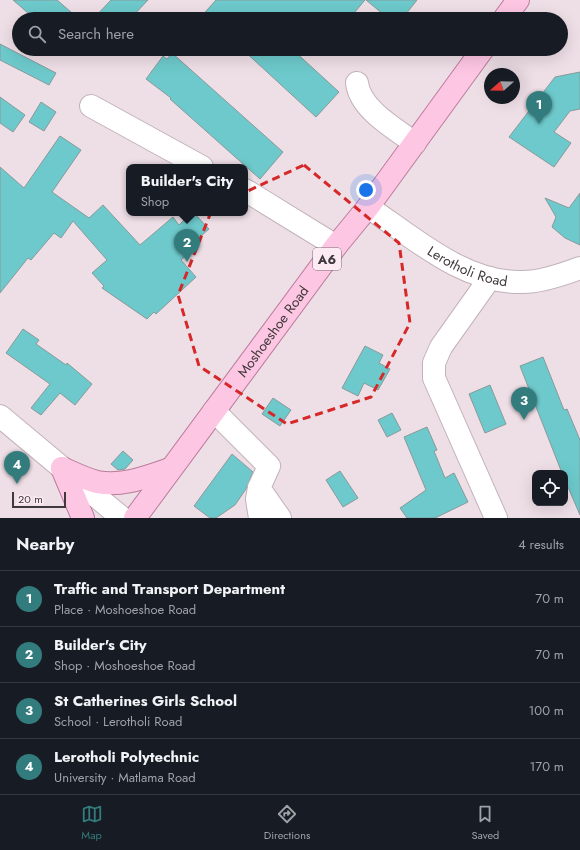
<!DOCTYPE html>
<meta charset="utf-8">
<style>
:root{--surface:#171b24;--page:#242831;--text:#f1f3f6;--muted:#9ea1a6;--line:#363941;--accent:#337c7d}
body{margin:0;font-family:Jost,sans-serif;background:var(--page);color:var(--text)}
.controls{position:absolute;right:12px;bottom:12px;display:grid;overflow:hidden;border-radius:8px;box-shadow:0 4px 16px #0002}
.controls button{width:36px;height:36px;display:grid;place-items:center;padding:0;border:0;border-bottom:1px solid var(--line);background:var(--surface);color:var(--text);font:20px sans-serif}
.compass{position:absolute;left:484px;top:68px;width:36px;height:36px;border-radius:50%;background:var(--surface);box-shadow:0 4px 16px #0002;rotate:250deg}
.scale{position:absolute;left:12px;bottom:10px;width:54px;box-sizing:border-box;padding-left:4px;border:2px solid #40393c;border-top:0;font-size:11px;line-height:14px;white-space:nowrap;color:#40393c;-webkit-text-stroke:3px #fcebf3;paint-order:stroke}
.you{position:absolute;left:366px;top:190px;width:14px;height:14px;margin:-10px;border:3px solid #fff;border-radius:50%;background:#1a73e8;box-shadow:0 0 0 6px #1a73e833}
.badge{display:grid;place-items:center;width:26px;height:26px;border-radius:50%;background:var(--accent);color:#fff;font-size:13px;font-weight:700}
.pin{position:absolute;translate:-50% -33px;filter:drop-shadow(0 1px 2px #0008)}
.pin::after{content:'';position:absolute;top:21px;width:14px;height:12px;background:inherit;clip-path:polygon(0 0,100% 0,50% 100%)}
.popup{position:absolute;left:126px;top:164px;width:122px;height:52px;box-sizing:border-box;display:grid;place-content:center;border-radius:8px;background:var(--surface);filter:drop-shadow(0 1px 3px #0005);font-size:13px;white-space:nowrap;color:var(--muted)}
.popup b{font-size:15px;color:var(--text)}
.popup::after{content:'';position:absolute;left:50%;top:100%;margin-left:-8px;border:8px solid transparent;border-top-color:var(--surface)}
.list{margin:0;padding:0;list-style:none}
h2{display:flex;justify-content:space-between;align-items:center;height:52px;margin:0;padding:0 16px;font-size:17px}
h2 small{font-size:13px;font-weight:400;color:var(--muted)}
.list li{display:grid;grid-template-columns:26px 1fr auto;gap:12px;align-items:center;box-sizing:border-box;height:56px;padding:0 16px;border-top:1px solid var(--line)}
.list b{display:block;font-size:15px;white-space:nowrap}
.list p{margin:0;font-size:13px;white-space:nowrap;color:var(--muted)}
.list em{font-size:13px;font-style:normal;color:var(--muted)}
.icon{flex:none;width:22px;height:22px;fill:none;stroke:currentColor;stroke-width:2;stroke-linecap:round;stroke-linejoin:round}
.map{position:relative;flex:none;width:580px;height:518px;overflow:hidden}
.search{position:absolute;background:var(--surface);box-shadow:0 4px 16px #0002;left:12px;right:12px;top:12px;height:44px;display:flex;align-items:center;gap:10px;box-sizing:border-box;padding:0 14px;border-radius:22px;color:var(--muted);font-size:15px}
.sheet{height:276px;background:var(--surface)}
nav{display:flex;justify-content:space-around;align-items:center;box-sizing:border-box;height:56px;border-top:1px solid var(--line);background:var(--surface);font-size:11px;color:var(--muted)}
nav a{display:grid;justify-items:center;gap:2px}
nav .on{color:var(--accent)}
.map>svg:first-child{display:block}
.building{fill:#6dc9cb;stroke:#889a9a}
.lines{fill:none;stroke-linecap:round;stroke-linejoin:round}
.minor-casing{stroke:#c2b3ba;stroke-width:24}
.major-casing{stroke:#ba7c9c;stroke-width:24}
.minor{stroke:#fff;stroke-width:22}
.major{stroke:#fdc6e3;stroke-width:22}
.marked{fill:none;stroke:#d62828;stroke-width:3;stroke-dasharray:8 5;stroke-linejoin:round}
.labels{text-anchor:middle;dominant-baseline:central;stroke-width:3.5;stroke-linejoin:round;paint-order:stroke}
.shield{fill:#fcebf3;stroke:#786e73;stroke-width:1}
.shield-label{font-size:13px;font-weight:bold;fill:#40393c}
.street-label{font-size:14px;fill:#40393c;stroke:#fcebf3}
</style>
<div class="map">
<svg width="580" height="518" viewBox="0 0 580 518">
<rect width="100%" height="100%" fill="#eedee6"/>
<path class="building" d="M13,0H57L79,19H35Z
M111,0H148L130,19H93Z
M216,0H365L349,19H199Z
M366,0H417L402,19H389Z
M0,44L56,73L49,85L0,60Z
M242,49H292L339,92L316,117Z
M172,53L283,152L260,179L170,99L171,98L146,79L163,56L167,59Z
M580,72V109L570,111L554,132L571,143L554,167L509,137L555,77Z
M0,97L25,115L13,132L0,123Z
M41,102L56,112L44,131L29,122Z
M60,136L81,150L52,192L89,218L103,205L140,245L173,217L179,225L191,213H194L209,229L194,242L197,246L181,260L196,277L156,314L154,312L147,319L102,288L104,286L92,273L107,260L73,221L61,238L54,233L31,260L28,258L0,293V167L24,188Z
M580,193V245L565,238L552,227L556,217L545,198L569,208Z
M23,329L39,340L36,344L66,365L67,363L92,384L75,405L60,393L41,415L31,408L50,384L6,353Z
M365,346L383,355L379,363L390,369L378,390L364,383L358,396L342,388Z
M543,357L564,410L567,409L580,440V515L565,480V473H562L520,366Z
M490,385L506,424L485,433L469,394Z
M273,398L291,410L280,426L262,414Z
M392,413L401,430L387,437L378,420Z
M427,427L437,450L434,451L445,478L454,473L468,502L435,518H407L400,508L426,490L404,437Z
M123,451L133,460L125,469L118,470L111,464Z
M232,454L253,472L246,489L235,505L216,518H210L194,506Z
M340,471L358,498L343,507L326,480Z"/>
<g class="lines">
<defs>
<g id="minor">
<path d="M357,83C360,109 395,129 415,143"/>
<path d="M91,106L202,167"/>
<path d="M245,190L336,246"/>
<path id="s1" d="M368,207C414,238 465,284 523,282C540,282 564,274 580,268"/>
<path d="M490,278L441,347L434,363V378L496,518"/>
<path d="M214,411L269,466L259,488L280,518"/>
<path d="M0,416L122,518"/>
<path d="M259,488L257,499L260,518"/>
</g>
<g id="major">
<path d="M504,19L518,0"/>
<path d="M62,468C73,473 85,479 97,482C122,487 146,477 170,469"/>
<path d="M62,468L83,518"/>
<path id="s2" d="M135,518L336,246L368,207L483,49"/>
</g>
</defs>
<use href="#minor" class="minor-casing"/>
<use href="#major" class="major-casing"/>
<use href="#minor" class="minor"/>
<use href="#major" class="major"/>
</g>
<path class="marked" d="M304,165L399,243L410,323L371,397L287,424L199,366L178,295L213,207Z"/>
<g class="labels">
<rect class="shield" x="313" y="248" width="28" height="22" rx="3"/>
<g class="shield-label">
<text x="327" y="259">A6</text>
</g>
<g class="street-label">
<text stroke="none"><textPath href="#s1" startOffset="117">Lerotholi Road</textPath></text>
<text stroke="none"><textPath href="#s2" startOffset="232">Moshoeshoe Road</textPath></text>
</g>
</g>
</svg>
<div class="controls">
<button><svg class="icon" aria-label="locate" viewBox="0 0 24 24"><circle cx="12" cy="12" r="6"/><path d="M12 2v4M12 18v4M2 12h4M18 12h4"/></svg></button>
</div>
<svg class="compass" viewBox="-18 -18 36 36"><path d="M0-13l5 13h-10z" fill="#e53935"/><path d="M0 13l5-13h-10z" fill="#9ea1a6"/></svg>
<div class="scale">20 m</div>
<div class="you"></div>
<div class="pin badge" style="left:539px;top:124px">1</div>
<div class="pin badge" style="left:187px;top:262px">2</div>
<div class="popup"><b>Builder's City</b>Shop</div>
<div class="pin badge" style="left:524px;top:420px">3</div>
<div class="pin badge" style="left:17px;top:484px">4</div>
<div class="search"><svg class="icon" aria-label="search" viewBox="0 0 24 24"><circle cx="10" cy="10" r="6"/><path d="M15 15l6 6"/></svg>Search here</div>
</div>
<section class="sheet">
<h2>Nearby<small>4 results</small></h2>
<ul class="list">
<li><span class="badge">1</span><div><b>Traffic and Transport Department</b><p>Place · Moshoeshoe Road</p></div><em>70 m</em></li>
<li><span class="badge">2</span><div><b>Builder's City</b><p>Shop · Moshoeshoe Road</p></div><em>70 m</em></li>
<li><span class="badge">3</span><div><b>St Catherines Girls School</b><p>School · Lerotholi Road</p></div><em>100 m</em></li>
<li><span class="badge">4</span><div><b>Lerotholi Polytechnic</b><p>University · Matlama Road</p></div><em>170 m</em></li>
</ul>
</section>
<nav>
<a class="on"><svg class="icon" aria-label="map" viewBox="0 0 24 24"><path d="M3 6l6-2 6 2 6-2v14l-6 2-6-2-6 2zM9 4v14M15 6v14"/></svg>Map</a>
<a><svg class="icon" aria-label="directions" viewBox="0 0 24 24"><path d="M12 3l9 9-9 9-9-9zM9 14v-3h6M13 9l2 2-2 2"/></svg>Directions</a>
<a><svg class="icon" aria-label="saved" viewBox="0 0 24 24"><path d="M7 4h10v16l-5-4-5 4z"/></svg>Saved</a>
</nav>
